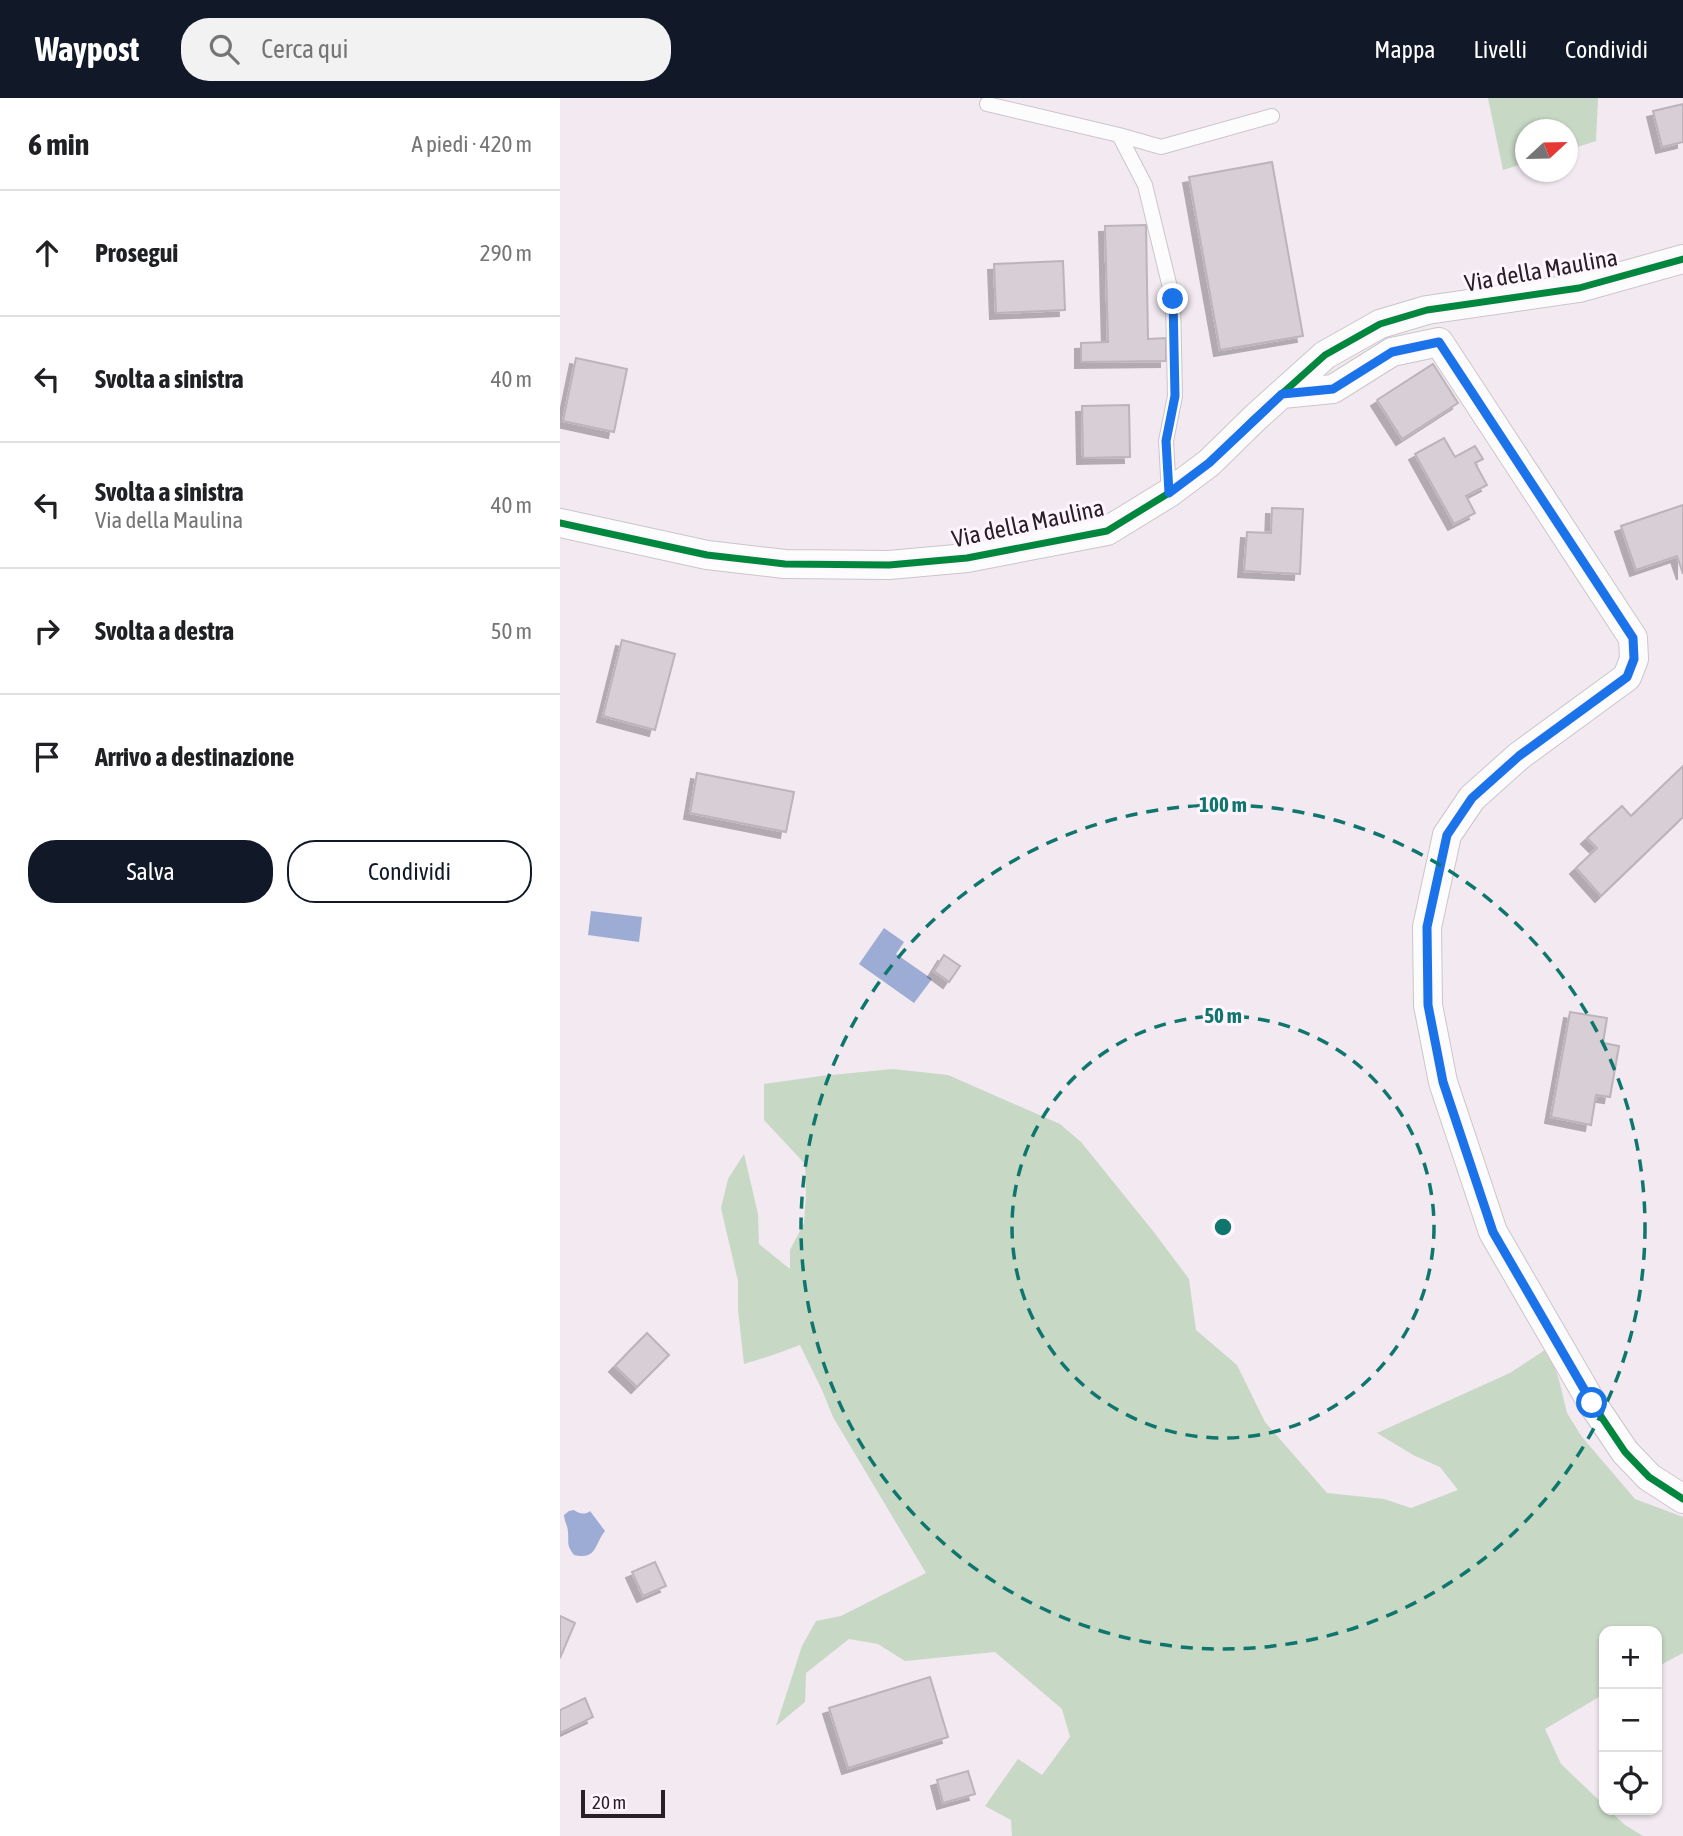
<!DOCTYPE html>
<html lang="it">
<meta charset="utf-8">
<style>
:root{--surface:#fff;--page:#f2f2f2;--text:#202124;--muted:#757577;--line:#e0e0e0;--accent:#111827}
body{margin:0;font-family:"Asap Condensed",sans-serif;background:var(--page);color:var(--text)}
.controls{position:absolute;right:21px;bottom:21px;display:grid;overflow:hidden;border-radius:14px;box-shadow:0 2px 5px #0004}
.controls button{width:63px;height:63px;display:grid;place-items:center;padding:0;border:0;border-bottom:2px solid var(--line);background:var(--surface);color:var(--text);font:35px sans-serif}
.compass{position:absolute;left:955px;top:21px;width:63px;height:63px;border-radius:50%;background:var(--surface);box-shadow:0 2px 5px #0004;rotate:68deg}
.scale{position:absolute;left:21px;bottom:18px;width:84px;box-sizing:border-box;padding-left:7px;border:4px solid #272126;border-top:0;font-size:19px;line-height:24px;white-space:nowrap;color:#272126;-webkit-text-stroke:5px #fff5fe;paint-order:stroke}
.stop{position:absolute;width:21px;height:21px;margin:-16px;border:5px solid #1a73e8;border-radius:50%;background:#fff}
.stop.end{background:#1a73e8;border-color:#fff;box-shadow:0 2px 7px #0008}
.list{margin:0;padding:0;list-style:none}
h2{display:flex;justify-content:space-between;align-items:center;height:91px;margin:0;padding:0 28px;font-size:30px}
h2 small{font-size:23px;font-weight:400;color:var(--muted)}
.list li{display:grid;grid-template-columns:46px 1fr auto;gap:21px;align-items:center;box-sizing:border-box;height:126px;padding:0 28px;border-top:2px solid var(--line)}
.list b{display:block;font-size:26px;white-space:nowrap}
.list p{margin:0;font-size:23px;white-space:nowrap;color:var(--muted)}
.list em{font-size:23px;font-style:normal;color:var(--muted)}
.actions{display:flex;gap:14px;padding:21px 28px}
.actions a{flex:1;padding:16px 0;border:2px solid var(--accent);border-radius:28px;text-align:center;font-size:24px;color:var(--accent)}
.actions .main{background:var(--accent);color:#fff}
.icon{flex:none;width:38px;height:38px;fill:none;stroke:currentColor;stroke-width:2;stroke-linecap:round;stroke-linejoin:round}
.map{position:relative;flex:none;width:1123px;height:1738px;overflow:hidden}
header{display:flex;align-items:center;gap:42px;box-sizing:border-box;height:98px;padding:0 35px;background:var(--accent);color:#fff}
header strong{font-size:33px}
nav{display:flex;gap:38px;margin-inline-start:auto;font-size:24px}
.search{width:490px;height:63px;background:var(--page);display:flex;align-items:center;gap:18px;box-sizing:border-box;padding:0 24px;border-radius:28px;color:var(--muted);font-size:26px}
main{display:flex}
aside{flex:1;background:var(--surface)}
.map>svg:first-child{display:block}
.green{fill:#c7d8c5}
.water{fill:#9cacd4}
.building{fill:#d7cfd5;stroke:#bcb4ba;stroke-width:2;filter:url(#shadow)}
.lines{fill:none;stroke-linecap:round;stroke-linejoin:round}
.lane-casing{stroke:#ccc5cb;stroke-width:16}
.street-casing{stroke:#ccc5cb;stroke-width:30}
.lane{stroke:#fdfcfd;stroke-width:14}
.street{stroke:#fdfcfd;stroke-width:28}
.cycleway-casing{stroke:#fff5fe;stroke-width:11}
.cycleway{stroke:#00873e;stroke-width:7}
.route{stroke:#1a73e8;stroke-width:9}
.ring{fill:none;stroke:#0f766e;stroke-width:3.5;stroke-dasharray:12 9}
.labels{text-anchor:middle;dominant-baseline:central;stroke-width:6;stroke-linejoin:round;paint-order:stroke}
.street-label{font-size:24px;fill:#272126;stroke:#fff5fe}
.centre{fill:#0f766e;stroke:#fff5fe;stroke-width:3.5}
.ring-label{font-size:21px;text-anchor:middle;font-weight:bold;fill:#0f766e;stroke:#fff5fe;stroke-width:6;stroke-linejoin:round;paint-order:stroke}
</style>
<header>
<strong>Waypost</strong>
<div class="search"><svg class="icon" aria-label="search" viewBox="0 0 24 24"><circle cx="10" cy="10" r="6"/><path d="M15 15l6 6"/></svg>Cerca qui</div>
<nav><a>Mappa</a><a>Livelli</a><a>Condividi</a></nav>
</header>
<main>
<aside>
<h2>6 min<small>A piedi · 420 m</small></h2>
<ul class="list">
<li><svg class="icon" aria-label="ahead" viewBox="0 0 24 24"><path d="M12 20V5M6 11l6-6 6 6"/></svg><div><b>Prosegui</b></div><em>290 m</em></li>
<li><svg class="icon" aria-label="left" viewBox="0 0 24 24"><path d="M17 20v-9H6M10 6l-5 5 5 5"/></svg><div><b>Svolta a sinistra</b></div><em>40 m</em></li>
<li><svg class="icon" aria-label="left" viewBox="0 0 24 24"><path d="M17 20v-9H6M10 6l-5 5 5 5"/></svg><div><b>Svolta a sinistra</b><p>Via della Maulina</p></div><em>40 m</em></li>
<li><svg class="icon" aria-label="right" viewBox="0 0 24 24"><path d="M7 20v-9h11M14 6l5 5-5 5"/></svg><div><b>Svolta a destra</b></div><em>50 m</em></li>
<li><svg class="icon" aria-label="arrive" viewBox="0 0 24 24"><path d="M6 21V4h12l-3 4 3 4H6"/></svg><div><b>Arrivo a destinazione</b></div></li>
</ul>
<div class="actions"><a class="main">Salva</a><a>Condividi</a></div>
</aside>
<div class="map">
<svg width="1123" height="1738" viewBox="0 0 1123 1738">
<defs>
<filter id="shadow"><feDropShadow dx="-6" dy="6" stdDeviation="0" flood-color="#0004"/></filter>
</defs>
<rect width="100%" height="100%" fill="#f2e9f1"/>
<path class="green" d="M928,0H1038L1036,43L1008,52L1007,32H965V65L943,72Z
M333,971L388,977L500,1026L521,1044L593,1133L629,1181L636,1232L677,1267L705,1324L767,1395L824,1401L851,1410L898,1392L880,1369L853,1357L817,1335L950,1275L988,1250L999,1282L1007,1315L1022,1339L1075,1401L1123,1419V1555L1097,1569V1533H1044V1596L985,1631L1001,1666L1044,1707V1712H1049L1065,1727L1083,1738H452L451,1722L425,1708L458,1661L482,1677L510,1639L502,1611L435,1554L345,1563L318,1546L289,1541L246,1575L245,1604L216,1628L242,1548L256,1523L281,1518L366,1475L273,1319L262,1292L240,1247L213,1257L184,1266L178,1212V1183L161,1110L168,1081L184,1056L198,1116L199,1146L230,1171V1152L244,1125L246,1097L245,1066L204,1022V986L261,978Z"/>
<path class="water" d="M31,813L82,819L79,844L28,837Z
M324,830L344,844L336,856L372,881L354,905L299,866Z
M14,1412C19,1416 25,1417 30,1413L45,1433C34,1447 37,1462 14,1457C6,1446 9,1445 8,1434C8,1428 4,1423 4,1417L9,1413Z"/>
<path class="building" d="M1123,6V44L1102,49L1093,13Z
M712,64L743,238L660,252L629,79Z
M586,127L588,241L606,240V263L521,264V245L548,244L545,128Z
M503,163L505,212L436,215L434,166Z
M16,260L67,271L54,334L3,323Z
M873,266L898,305L842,341L817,302Z
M569,307L570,359L523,360L522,308Z
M884,340L895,359L915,348L923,361L915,365L927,387L906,398L915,415L894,426L855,356Z
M1123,407V476L1117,458L1076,472L1061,428Z
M712,410L743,411L740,476L684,473L687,434L711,435Z
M62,542L115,556L95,632L43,618Z
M1123,668V719L1041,798L1016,770L1037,750L1027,740L1062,708L1071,718Z
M137,675L234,694L226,734L130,715Z
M384,857L400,868L389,884L374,873Z
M1010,914L1047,920L1043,945L1059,948L1050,999L1036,997L1031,1027L991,1019Z
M87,1235L109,1257L77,1289L55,1268Z
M95,1464L106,1488L83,1498L72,1474Z
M0,1518L15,1525L0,1560Z
M370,1579L388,1639L288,1670L269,1610Z
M25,1600L33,1619L0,1635V1612Z
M408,1673L415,1696L383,1705L377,1682Z"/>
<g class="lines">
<defs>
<path id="lane" d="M427,6L559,37L601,49L712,18
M559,37L585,87L613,202L615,298L606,343L609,395"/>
<path id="street" d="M722,296L773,291L832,254L879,244L1073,540L1074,561L1067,579L959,658L912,700L887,737L867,829L868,907L883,984L933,1134L1032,1305L1065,1354L1089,1379L1123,1401
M0,425L147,457L225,466L329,467L407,460L547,433L609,395L649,365L696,319L765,257L820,226L867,212L1019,190L1123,161"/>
</defs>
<use href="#lane" class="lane-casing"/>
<use href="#street" class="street-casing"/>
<use href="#lane" class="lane"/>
<use href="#street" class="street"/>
<defs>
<path id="cycleway" d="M722,296L773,291L832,254L879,244L1073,540L1074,561L1067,579L959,658L912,700L887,737L867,829L868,907L883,984L933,1134L1032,1305L1065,1354L1089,1379L1123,1401
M0,425L147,457L225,466L329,467L407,460L547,433L609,395L649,365L696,319L765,257L820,226L867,212L1019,190L1123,161"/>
</defs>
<use href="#cycleway" class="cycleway-casing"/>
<use href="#cycleway" class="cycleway"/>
</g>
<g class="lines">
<path class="route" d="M613,201L615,298L606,343L609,395L649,365L722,296L773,291L832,254L879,244L1073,540L1074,561L1067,579L959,658L912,700L887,737L867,829L868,907L883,984L933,1134L1032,1305"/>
</g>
<g class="ring">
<circle cx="663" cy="1129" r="211"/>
<circle cx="663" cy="1129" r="422"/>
</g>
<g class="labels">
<g class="street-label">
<text transform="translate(981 172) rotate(-10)">Via della Maulina</text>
<text transform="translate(468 425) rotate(-12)">Via della Maulina</text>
</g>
</g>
<circle cx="663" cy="1129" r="10" class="centre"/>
<g class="ring-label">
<text x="663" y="714">100 m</text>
<text x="663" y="925">50 m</text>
</g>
</svg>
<div class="controls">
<button>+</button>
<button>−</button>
<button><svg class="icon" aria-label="locate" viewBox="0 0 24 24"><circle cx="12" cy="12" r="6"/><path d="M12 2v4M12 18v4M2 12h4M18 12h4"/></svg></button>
</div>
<svg class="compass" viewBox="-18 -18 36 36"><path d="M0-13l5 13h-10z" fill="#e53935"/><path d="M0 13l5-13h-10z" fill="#757577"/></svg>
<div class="scale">20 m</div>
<div class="stop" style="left:1032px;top:1305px"></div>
<div class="stop end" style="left:613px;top:201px"></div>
</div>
</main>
